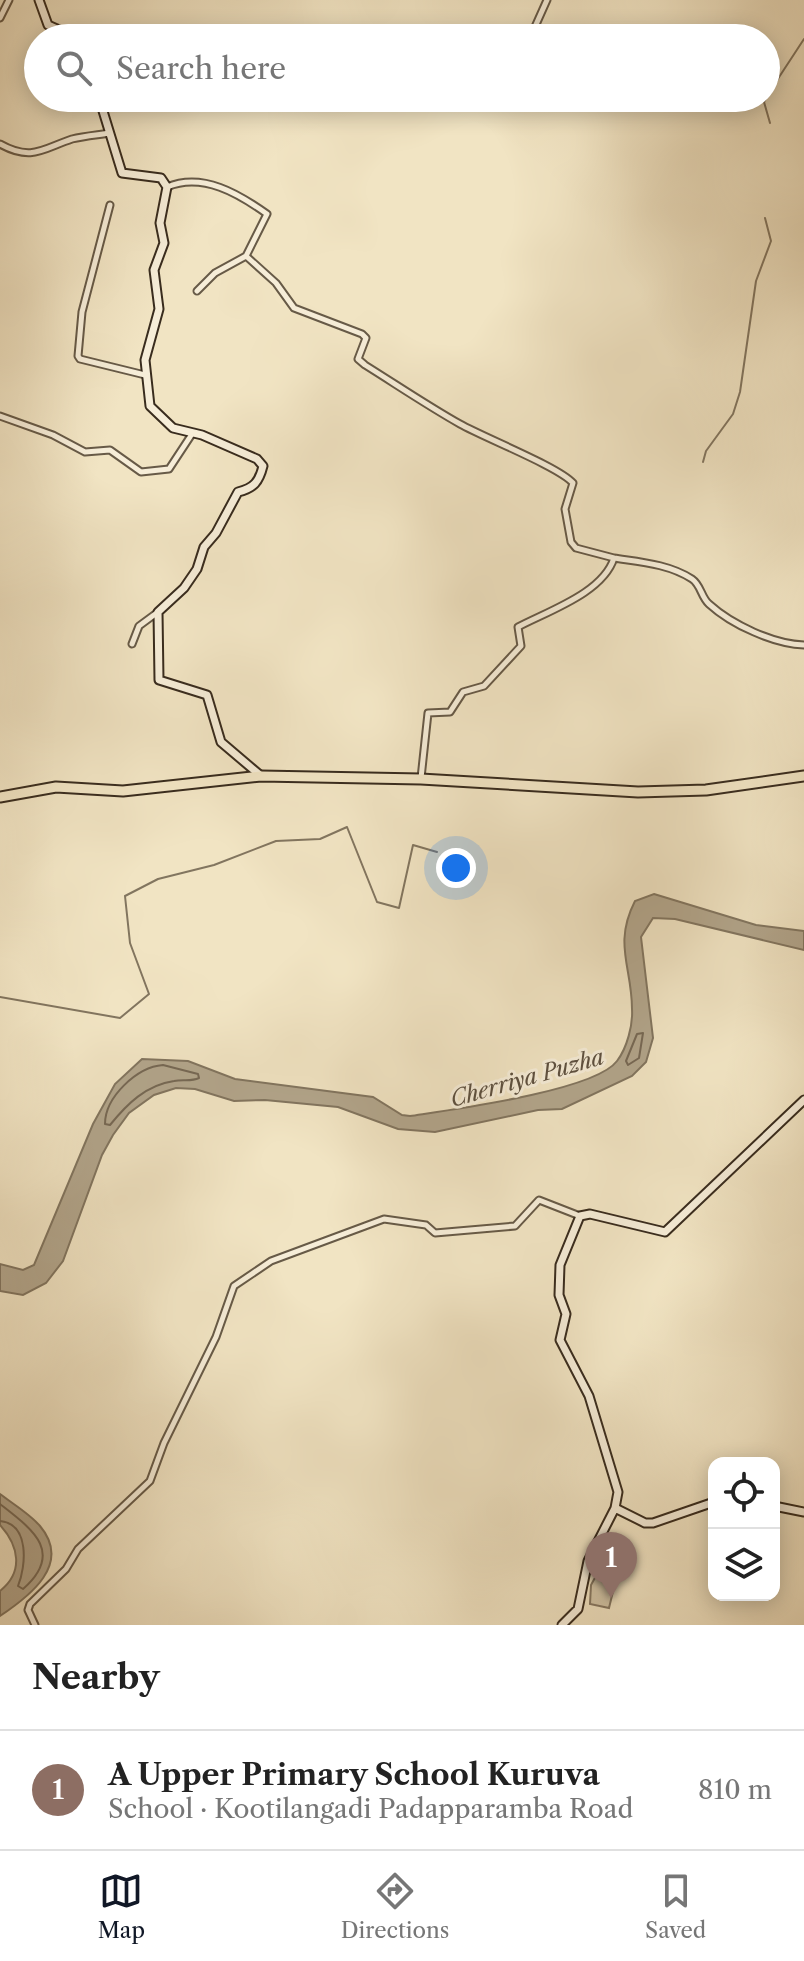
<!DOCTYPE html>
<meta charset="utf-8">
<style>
:root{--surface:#fff;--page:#f2f2f2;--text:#222;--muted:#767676;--line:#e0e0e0;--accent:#111827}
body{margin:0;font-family:"Libre Caslon Text",serif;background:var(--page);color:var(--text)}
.controls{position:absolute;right:24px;bottom:24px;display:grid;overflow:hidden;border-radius:16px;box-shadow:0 4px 20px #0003}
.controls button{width:72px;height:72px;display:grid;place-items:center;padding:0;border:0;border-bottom:2px solid var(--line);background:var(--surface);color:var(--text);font:40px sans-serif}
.you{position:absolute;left:456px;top:868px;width:28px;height:28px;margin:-20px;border:6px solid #fff;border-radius:50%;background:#1a73e8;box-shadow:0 0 0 12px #1a73e833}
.badge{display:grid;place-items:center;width:52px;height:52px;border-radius:50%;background:var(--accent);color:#fff;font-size:26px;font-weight:700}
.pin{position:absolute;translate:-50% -66px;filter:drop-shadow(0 2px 4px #0008)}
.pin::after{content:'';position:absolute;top:42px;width:28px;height:24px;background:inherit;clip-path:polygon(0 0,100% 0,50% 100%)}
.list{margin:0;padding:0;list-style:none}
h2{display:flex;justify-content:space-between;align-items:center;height:104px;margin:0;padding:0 32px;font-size:34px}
h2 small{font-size:26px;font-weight:400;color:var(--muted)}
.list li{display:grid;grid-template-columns:52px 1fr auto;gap:24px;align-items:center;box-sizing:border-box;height:120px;padding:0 32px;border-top:2px solid var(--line)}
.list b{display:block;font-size:30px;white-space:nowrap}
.list p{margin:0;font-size:26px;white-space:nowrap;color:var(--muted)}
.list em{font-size:26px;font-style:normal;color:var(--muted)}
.icon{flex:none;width:44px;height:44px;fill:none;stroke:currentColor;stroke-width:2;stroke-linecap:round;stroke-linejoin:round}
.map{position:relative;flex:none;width:804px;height:1625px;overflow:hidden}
.search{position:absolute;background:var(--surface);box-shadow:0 4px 20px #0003;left:24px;right:24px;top:24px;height:88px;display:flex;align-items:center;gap:20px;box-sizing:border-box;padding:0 28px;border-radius:44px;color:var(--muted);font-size:30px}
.sheet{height:224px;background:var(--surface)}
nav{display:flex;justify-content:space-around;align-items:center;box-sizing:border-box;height:112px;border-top:2px solid var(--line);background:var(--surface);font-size:22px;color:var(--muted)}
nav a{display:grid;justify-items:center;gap:4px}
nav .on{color:var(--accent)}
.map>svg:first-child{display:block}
.green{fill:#d2c5a7;stroke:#867862;stroke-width:2}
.water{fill:#b2a58b;stroke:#82755f;stroke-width:2}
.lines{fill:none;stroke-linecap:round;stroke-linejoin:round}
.shore{stroke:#766854;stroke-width:2}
.stream{stroke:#82755f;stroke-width:2}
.street-casing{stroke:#675a47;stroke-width:9}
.secondary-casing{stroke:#392c1e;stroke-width:11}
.highway-casing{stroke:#392c1e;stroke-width:13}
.street{stroke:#f6edd8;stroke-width:5}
.secondary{stroke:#f6edd8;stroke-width:7}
.highway{stroke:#f1e4c3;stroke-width:9}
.labels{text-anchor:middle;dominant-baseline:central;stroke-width:6;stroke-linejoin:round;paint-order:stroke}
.water-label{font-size:22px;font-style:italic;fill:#5d503f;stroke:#f6edd8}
</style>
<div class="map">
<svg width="804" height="1625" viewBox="0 0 804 1625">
<rect width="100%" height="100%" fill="#f1e4c3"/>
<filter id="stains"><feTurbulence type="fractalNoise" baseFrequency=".0025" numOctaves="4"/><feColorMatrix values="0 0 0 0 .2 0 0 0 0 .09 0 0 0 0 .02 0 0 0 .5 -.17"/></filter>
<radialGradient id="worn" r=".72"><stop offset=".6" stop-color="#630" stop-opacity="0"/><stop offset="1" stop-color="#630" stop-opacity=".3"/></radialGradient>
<path class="green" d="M597,1574L616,1579L609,1608L590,1604L591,1585Z"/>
<path class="water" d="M654,894L756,925L804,931V950L675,919L653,918L641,937L653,1038L646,1062L632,1076L562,1109L538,1110L435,1132L398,1129L338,1107L265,1100L234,1101L195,1089L176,1088L154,1095L129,1113L113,1135L102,1155L63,1261L46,1283L23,1295L0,1291V1264L23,1270L34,1265L93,1124L115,1084L142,1059L188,1061L235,1079L373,1097L402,1115L410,1116C449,1110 595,1091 617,1061C627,1048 633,1025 632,1009C632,967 613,944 635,901Z
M0,1494C13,1504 30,1514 40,1526C72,1564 30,1596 0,1616V1591C24,1572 19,1546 0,1525Z"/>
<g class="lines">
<path class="shore" d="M643,1033L639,1058L628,1065L626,1061L637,1034Z
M163,1065L198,1074L199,1078C191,1082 183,1079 174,1081C146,1085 127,1104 110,1125L105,1124C105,1097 137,1067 163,1065Z
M0,1504C32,1529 65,1552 23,1589L18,1586C26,1566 30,1524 0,1521"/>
<path class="stream" d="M766,97L804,39
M766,98L764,102L770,123
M703,462L706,451L733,414L740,392L756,281L771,241L765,218
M0,997L120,1018L149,994L130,943L125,896L158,879L214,865L276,841L320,839L347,827L377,902L399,908L413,845L437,852"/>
<defs>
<path id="street" d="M0,18L9,0
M530,38L547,0
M0,144C32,162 44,148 72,139C84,136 97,135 110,133
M167,187C203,172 239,194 267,214L246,256L276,283L294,308L362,334L366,338L358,359L365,365C397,385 428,406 460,424C485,438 559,467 573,483L565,509L571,542L576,548L614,558
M110,205L82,312L78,356L80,359L145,375
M197,291L215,273L246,256
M0,416L53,435L85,452L110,450L141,472L169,469L192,434
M132,644L139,626L158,612
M421,778L428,713L450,712L463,692L484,686L521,646L518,627C548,611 603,593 614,558C640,562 669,564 692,579C701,585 701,597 709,604C732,625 774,644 804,645
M35,1625L28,1610L30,1604L66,1569L78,1549L150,1481L164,1443L216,1337L234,1286L271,1261L384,1219L426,1225L435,1233L515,1226L539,1200L580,1216"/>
<path id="secondary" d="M39,0L48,25L77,38
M99,98L122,173L161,178L167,187L160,223L164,243L154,270L159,309L145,360L150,406L173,428L202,435L257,459L263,466C259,482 254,488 238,492L216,533L204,547L197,569L184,588L158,612L159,680L207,695L221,742L261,776
M774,1506L804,1512
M615,1508L618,1492L589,1396L560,1340L566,1314L559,1295L560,1265L580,1216L590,1214L665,1232L804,1100
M562,1625L578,1609L588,1561L615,1508L645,1523H653L714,1502"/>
<path id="highway" d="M0,797L56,787L123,791L261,776L421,779L638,792L706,790L804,776"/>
</defs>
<use href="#street" class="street-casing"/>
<use href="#secondary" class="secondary-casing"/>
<use href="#highway" class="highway-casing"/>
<use href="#street" class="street"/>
<use href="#secondary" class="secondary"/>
<use href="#highway" class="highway"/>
</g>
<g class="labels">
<g class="water-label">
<text transform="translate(527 1078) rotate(-16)">Cherriya Puzha</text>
</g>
</g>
<rect width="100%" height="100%" filter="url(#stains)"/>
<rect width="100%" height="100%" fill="url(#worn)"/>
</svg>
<div class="controls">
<button><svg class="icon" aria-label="locate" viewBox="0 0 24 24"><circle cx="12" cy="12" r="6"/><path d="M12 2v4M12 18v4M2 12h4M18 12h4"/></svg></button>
<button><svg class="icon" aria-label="layers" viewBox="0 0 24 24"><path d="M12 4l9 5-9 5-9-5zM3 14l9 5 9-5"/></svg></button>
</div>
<div class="you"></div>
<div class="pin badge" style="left:611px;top:1598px;background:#8d6e63">1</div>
<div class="search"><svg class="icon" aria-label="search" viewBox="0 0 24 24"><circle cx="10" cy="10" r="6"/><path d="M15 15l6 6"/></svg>Search here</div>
</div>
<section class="sheet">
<h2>Nearby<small></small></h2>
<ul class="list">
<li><span class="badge" style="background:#8d6e63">1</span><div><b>A Upper Primary School Kuruva</b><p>School · Kootilangadi Padapparamba Road</p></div><em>810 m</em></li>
</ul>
</section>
<nav>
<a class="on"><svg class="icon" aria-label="map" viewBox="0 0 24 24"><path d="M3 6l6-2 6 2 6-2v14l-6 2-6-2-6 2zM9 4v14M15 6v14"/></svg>Map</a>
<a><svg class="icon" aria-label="directions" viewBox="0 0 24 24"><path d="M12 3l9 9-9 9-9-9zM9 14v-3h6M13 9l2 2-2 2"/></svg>Directions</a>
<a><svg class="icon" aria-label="saved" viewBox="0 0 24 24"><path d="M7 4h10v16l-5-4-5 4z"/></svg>Saved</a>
</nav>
